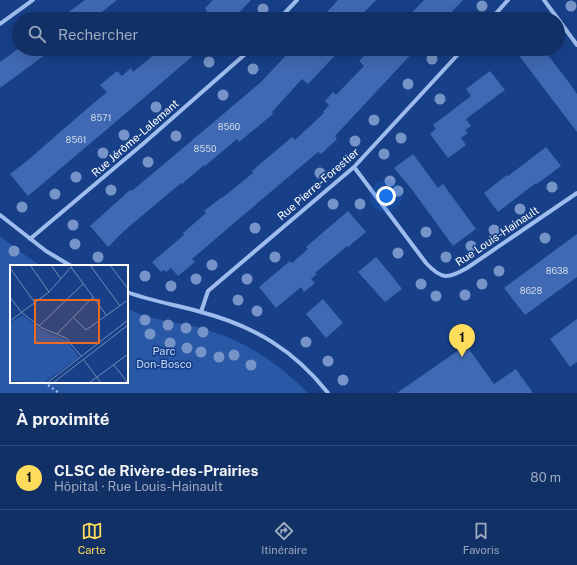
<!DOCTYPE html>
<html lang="fr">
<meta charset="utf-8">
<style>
:root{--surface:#113066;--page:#1a386c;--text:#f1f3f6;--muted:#9ca9bf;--line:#304b7a;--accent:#ffdc5b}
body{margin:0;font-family:"Public Sans",sans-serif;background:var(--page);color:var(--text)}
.you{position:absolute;left:386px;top:196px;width:14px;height:14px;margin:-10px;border:3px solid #fff;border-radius:50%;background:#1a73e8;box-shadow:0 0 0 6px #1a73e833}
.badge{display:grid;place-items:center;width:26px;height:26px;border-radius:50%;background:var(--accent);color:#111;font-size:13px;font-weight:700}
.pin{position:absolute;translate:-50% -33px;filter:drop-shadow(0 1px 2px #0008)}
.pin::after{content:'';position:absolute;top:21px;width:14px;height:12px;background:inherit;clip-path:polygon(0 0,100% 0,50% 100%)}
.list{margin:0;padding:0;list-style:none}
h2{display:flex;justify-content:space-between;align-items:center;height:52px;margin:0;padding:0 16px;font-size:17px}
h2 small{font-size:13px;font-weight:400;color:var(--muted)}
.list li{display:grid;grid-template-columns:26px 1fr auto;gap:12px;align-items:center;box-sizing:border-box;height:64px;padding:0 16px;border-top:1px solid var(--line)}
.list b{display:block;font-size:15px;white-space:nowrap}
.list p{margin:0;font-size:13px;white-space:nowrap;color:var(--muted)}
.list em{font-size:13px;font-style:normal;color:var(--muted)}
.icon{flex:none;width:22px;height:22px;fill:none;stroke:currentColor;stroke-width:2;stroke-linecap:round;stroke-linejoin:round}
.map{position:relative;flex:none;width:577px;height:393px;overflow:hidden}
.search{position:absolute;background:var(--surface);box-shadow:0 4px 16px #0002;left:12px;right:12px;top:12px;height:44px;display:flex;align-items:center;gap:10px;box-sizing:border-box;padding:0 14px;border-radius:22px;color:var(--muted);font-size:15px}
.sheet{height:116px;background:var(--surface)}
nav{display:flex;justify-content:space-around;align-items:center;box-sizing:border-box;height:56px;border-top:1px solid var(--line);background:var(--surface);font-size:11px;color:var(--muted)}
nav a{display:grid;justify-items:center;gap:2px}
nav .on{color:var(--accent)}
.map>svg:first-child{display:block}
.green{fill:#2958a7}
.building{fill:#3f69b2}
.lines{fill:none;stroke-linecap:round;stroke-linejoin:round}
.path{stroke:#9ebcee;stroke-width:2.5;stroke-dasharray:2 3;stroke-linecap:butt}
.minor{stroke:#9ebcee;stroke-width:4}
.tree{fill:#7694c7}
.labels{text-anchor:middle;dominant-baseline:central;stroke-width:3.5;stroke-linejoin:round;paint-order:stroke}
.number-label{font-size:9px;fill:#cfdaec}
.street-label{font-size:11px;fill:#fff;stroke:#174088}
.park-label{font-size:11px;fill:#c4d9fa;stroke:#174088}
.inset-road{fill:none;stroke:#748cb8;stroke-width:1}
.view{fill:#ea6a24;fill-opacity:0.15;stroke:#ea6a24;stroke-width:2}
.inset-edge{fill:none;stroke:#fff;stroke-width:2}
</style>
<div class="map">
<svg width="577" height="393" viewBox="0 0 577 393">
<rect width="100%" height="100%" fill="#174088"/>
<path class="green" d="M0,236L19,251L41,266H11V382H127V309C136,312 144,316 153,318C169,322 186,324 201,328C243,340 278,362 308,393H0Z"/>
<path class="building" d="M85,0H117L93,19H59Z
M213,0H251L233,19H198L207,11L205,8Z
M338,0H376L358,19H332L326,13Z
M424,0H463L445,19H406Z
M18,49H53L0,88V62Z
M161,49H201L125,114L28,196L10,174L28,160L82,113L107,92L100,85L117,71L122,76L131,68L133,72Z
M292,49H341L308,84L302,79L272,112L273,114L239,142L237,139L205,166L204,165L182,184L181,183L124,231L108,247L90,226L130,190L132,191L261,82Z
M371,49H416L335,136L337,139L321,154L318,152L247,212L192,259L195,262L178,276L171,268L166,272L164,270L161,272L152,262L184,235L183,233L206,213L204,211L222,197V198L253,173L252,171L292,137L295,140L324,113L323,112L329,105L325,101L333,92L336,95L364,66L359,61Z
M514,49H543L568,81L577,94V132Z
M490,71L505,90L466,119L471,126L465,130L468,133L461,138L466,145L448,158L430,134L436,129L433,125L471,96L466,89Z
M546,147L561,166L537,184L536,183L498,212L484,193L507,175L508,176Z
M413,154L438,188L443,184L476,229L453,246L413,191L394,168Z
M348,211L366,232L348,247L347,246L315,273L317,274L311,279L315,283L304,292L301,287L276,308L259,287L290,261L292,263L308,249L306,247Z
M577,234V277L525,315L504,288Z
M376,257L393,277L402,289L385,302L358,272Z
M323,299L343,323L326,338L306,314Z
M577,319V362L570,367L550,339Z
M466,345L494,384L516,369L533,393H397Z"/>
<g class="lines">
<path class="path" d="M44,382L59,393"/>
<path class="minor" d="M544,0L558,19
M279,19L297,0
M491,19L508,0
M558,19L577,45
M0,24L33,0
M354,167L426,263C442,280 448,279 467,268L577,193
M0,215L46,251L71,266
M30,239L144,143L251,49
M127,292C151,301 177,305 201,312C254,326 294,350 328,393
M201,312L208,291L354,167L463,49"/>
</g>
<g class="tree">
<circle cx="482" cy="6" r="5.5"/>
<circle cx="571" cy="6" r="5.5"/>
<circle cx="263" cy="9" r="5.5"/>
<circle cx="432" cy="59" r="5.5"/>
<circle cx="209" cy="62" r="5.5"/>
<circle cx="253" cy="69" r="5.5"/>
<circle cx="408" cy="84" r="5.5"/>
<circle cx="223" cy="95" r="5.5"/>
<circle cx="440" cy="99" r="5.5"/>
<circle cx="156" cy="107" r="5.5"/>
<circle cx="374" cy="120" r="5.5"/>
<circle cx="124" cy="135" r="5.5"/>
<circle cx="176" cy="136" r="5.5"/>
<circle cx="401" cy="138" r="5.5"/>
<circle cx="355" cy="141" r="5.5"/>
<circle cx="103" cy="153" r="5.5"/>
<circle cx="384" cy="154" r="5.5"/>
<circle cx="148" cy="162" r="5.5"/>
<circle cx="320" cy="173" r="5.5"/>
<circle cx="76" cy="177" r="5.5"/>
<circle cx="390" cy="181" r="5.5"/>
<circle cx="552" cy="187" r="5.5"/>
<circle cx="111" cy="190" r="5.5"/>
<circle cx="398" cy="191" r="5.5"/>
<circle cx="55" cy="194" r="5.5"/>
<circle cx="333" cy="204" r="5.5"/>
<circle cx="360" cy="204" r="5.5"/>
<circle cx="22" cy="207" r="5.5"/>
<circle cx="520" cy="209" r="5.5"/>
<circle cx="73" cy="225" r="5.5"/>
<circle cx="255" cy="228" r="5.5"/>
<circle cx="494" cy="230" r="5.5"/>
<circle cx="426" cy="232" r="5.5"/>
<circle cx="545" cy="238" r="5.5"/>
<circle cx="75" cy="244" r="5.5"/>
<circle cx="471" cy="246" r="5.5"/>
<circle cx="14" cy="251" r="5.5"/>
<circle cx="398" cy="253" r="5.5"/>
<circle cx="98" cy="257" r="5.5"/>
<circle cx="275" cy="257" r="5.5"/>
<circle cx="446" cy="257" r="5.5"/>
<circle cx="212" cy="265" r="5.5"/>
<circle cx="499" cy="271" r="5.5"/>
<circle cx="145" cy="276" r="5.5"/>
<circle cx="196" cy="279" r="5.5"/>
<circle cx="247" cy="279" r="5.5"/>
<circle cx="421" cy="284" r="5.5"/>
<circle cx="482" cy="284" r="5.5"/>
<circle cx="171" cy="286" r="5.5"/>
<circle cx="465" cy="295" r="5.5"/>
<circle cx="436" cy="296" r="5.5"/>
<circle cx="238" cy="300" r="5.5"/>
<circle cx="257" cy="311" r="5.5"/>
<circle cx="145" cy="320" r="5.5"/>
<circle cx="168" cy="325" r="5.5"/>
<circle cx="186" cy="328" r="5.5"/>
<circle cx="203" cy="332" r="5.5"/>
<circle cx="150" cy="334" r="5.5"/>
<circle cx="306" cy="342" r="5.5"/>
<circle cx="170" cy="343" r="5.5"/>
<circle cx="187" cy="348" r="5.5"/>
<circle cx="201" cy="352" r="5.5"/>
<circle cx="234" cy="355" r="5.5"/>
<circle cx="219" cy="357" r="5.5"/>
<circle cx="328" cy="361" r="5.5"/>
<circle cx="251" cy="365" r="5.5"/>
<circle cx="343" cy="380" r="5.5"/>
</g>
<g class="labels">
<g class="number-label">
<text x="101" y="117">8571</text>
<text x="229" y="126">8560</text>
<text x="76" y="139">8561</text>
<text x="205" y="148">8550</text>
<text x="557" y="270">8638</text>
<text x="531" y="290">8628</text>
</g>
<g class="street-label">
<text transform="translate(135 138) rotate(-41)">Rue Jérôme-Lalemant</text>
<text transform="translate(318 184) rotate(-41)">Rue Pierre-Forestier</text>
<text transform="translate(497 236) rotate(-34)">Rue Louis-Hainault</text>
</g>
<g class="park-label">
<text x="164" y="351">Parc<tspan x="164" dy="13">Don-Bosco</tspan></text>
</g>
</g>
<g transform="translate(10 265)">
<rect width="118" height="118" fill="#174088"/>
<path d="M12,50L32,65L56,75L69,92L34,118L0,116V58Z" fill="#2958a7"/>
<path class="inset-road" d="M20,0L39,27M41,0L51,14M80,0L110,41M100,0L118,24M61,2L97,51M0,3L25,38M0,32L12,48L32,63L56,73L71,91M64,53L76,65L118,35M0,56L39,27L63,0M29,61L73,19M47,69L83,32M74,95L91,118M104,100L118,118M37,118L118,55M43,118L118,60M79,118L118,89"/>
<path class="view" d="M25,35H89V78H25Z"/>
<rect width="118" height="118" class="inset-edge"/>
</g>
</svg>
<div class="you"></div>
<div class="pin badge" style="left:462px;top:357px">1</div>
<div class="search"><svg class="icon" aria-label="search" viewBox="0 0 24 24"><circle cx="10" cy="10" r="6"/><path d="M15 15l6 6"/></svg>Rechercher</div>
</div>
<section class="sheet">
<h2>À proximité<small></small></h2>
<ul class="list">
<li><span class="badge">1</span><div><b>CLSC de Rivère-des-Prairies</b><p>Hôpital · Rue Louis-Hainault</p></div><em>80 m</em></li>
</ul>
</section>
<nav>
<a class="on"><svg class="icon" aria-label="map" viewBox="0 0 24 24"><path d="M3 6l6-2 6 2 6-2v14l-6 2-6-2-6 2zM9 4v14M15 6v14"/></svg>Carte</a>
<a><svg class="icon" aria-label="directions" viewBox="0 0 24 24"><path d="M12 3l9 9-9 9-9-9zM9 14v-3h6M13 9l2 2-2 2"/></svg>Itinéraire</a>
<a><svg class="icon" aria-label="saved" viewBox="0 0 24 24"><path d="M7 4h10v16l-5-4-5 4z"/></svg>Favoris</a>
</nav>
